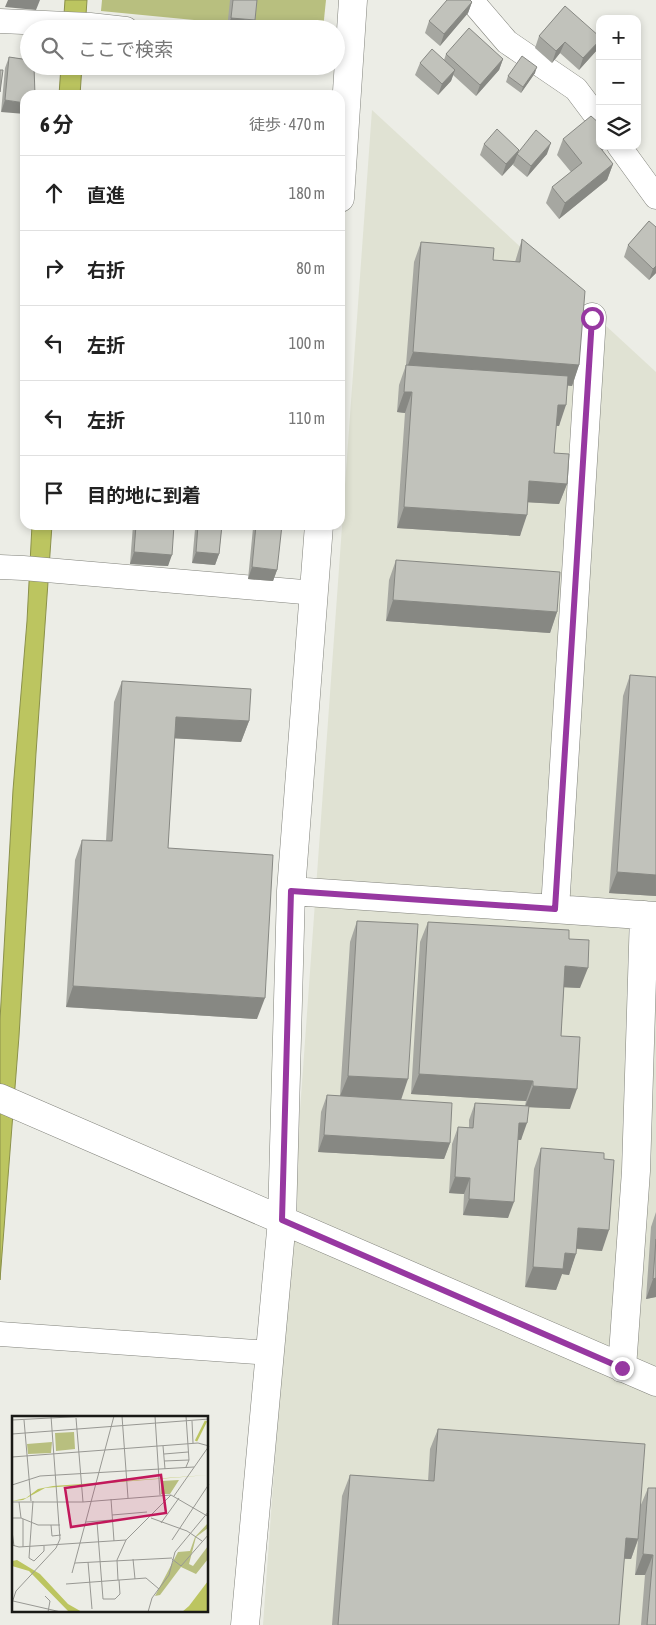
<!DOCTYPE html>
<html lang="ja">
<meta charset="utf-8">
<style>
:root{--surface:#fff;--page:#f6f6f6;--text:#222;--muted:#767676;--line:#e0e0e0}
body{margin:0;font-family:"Asap Condensed","Noto Sans JP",sans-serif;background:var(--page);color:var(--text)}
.controls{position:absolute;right:15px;top:15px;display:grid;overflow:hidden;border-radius:10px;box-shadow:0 2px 8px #0003}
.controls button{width:45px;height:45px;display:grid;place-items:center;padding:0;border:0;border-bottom:1px solid var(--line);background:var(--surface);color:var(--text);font:25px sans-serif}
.stop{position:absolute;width:15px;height:15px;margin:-11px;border:4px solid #9738a1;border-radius:50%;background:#fff}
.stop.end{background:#9738a1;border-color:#fff;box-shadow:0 1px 5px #0008}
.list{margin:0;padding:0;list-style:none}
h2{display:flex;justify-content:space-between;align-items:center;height:65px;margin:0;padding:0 20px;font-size:21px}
h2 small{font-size:16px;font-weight:400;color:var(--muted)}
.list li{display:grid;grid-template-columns:32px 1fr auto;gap:15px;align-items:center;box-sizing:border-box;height:75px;padding:0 20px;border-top:1px solid var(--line)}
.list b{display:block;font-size:19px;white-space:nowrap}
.list em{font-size:16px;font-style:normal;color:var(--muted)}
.icon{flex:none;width:28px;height:28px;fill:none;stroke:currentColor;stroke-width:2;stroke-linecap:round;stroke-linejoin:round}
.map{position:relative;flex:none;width:656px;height:1625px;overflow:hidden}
.search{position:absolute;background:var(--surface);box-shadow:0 2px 8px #0003;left:20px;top:20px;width:325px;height:55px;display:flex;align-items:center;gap:12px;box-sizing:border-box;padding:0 18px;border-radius:28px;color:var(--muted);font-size:19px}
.panel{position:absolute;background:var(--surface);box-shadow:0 2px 8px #0003;left:20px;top:90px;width:325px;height:440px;border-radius:15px}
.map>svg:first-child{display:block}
.built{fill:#e0e2d3}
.green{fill:#b8bf7f}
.water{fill:#bcc560;stroke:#8b914a}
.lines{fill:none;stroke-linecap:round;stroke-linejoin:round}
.minor-casing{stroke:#81827b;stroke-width:25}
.tertiary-casing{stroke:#81827b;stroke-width:29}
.minor{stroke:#fff;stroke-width:24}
.tertiary{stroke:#fff;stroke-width:28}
.wall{fill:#a6a7a1}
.shaded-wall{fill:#878883}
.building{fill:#c1c2bb;stroke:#878883}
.route{stroke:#9738a1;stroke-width:6}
.inset-river{fill:none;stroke:#bcc560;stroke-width:2.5}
.inset-road{fill:none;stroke:#989893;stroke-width:1}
.view{fill:#c2185b;fill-opacity:0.15;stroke:#c2185b;stroke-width:2.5}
.inset-edge{fill:none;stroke:#191916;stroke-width:2.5}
</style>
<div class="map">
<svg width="656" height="1625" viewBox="0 0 656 1625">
<rect width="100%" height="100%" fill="#ecede6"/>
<path class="built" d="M372,110L656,372V1625H263Z"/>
<path class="green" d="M102,0H326L323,29H288L101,11Z"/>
<path class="water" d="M65,0H87L85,29H63Z
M61,66H82L80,95H59Z
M32,525H52L36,753L19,1036L0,1280V1020L13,790L27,621Z"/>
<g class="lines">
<defs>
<path id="minor" d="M471,0L507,42L576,89L600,121
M0,21L90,25L126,29
M619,146L656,197
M0,567L23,568L315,593
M0,1334L271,1353"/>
<path id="tertiary" d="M340,198L353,0
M291,891L656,916
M555,909L592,317
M0,1098L656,1382
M622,1368L636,1171L644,915
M245,1625L282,1220L291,891L319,525"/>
</defs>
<use href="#minor" class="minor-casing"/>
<use href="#tertiary" class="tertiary-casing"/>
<use href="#minor" class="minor"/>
<use href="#tertiary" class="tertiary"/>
</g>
<path class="wall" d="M230,0H257L252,29H227Z
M472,2L468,13L440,46L425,33L429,21Z
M565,6L597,50L579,70L560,53L552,63L535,48L539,36Z
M446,54L503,59L499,70L476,96L453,75L451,81L438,95L415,75L420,63L444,60Z
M9,57L29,60L1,112L5,68Z
M535,73L521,93L506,82L508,76Z
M563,139L604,149L602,151L613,164L607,180L559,219L546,203L552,187L571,172L557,155Z
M484,144L518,152L547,154L527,177L513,165L514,163L502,176L480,155Z
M649,221L656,273L649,280L624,257L628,245Z
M522,239L579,365L572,386L568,385L559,426H556L554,453L567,484L559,504L528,502L520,536L397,528L405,413L397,412L399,385L406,365L414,262L421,242L493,260L515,262Z
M133,525H174L168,566L130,564Z
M196,525H222L219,554L215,565L192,563L195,529Z
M254,525H256L277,570L273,581L248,579L253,528Z
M396,560L557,612L550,633L386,621L389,580Z
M630,675L656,896L609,893L623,696Z
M122,681L249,721L241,742L174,738L168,848L257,1019L66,1007L75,860L82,840L106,841L114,702Z
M357,921L401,1100L450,1143L444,1159L318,1152L321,1112L327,1095L340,1096L350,942Z
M428,922L569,939L580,988L564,987L561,1036L570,1109L528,1107L521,1140H518L508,1218L463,1215L464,1194L449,1193L452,1144L458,1127L469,1128V1120L475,1103L525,1106L526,1101L411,1094L420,942Z
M541,1148L602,1251L577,1249L569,1275L562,1274L556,1290L525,1287L534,1169Z
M656,1212V1297L646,1299L651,1227Z
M438,1429L640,1507L648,1488H656V1625H641L645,1575H635L638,1540L631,1559H624L619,1625H332L342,1496L350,1475L428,1481L430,1449Z"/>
<path class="shaded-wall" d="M8,0H40L36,10L5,7Z
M472,2L468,13L440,46L444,34Z
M231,18L255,20L252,29H227Z
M600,40L597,50L579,70L583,58Z
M565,42L560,53L552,63L556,51Z
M503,59L499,70L476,96L480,85Z
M537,67L535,73L521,93L523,87Z
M455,70L451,81L438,95L442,84Z
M5,100L25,103V114L1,112Z
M551,143L547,154L527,177L531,166Z
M600,143V146H605L604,149L592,161L598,145Z
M519,150L514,163L502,176L506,164Z
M613,164L607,180L559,219L565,203Z
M656,266V273L649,280L653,269Z
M413,352L579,365L572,386L405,373Z
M404,392H412L405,413L397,412Z
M558,405H566L559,426L550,425Z
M529,481L567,484L559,504L522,502Z
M404,507L527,515L520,536L397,528Z
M134,552L172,555L168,566L130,564Z
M196,552L219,554L215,565L192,563Z
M252,567L277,570L273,581L248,579Z
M393,600L557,612L550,633L386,621Z
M176,717L249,721L241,742L168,738Z
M617,872L656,875V896L609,893Z
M565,966L588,968L580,988L558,987Z
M73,986L265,998L257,1019L66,1007Z
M419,1074L533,1081L526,1101L411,1094Z
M348,1076L408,1079L401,1100L340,1096Z
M533,1086L577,1089L570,1109L525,1107Z
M519,1123H527L521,1140L513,1139Z
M324,1135L450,1143L444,1159L318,1152Z
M455,1177L470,1178L464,1194L449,1193Z
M469,1199L514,1202L508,1218L463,1215Z
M578,1228L609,1230L602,1251L571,1248Z
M565,1253L576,1254L569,1275L562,1274L556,1290L525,1287L533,1267Z
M656,1278V1297L646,1299L653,1279Z
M626,1538L638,1539L631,1559L618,1558Z
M643,1554L653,1555L645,1575H635Z"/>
<path class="building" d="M233,0H257L255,20L231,18Z
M447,0H470L472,2L444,34L429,21Z
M565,6L600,37V40L583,58L565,42L556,51L539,36Z
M469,28L503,59L480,85L446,54Z
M432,49L455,70L442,84L420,63Z
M522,56L537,67L523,87L508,76Z
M9,57L29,60V66H34L35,95H25V103L5,100Z
M0,70H3L0,92Z
M591,116L600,124V143L598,145L613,164L565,203L552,187L582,163L563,139Z
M497,129L519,150L506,164L484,144Z
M536,130L551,143L531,166L517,154Z
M649,221L656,227V266L653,269L628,245Z
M522,239L585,291L579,365L413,352L421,242L494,248L493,260L520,262Z
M406,365L568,376L566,405H558L554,453L569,454L567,484L529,481L527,515L404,507L412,392H404Z
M136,525H174L172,555L134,552Z
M198,525H222L219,554L196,552Z
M256,525H282L277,570L252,567Z
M396,560L560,572L557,612L393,600Z
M630,675L656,677V875L617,872Z
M122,681L251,689L249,721L176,717L168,848L273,855L265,998L73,986L82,840L112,841Z
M357,921L418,924L408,1079L348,1076Z
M428,922L569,930V939L589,940L588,968L565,966L561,1036L580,1037L577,1089L533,1086V1081L419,1074Z
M327,1095L452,1103L450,1143L324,1135Z
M475,1103L529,1106L527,1123H519L514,1202L469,1199L470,1178L455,1177L458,1127L473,1128Z
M541,1148L604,1153V1159L614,1160L609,1230L578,1228L576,1254L565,1253L563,1269L533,1267Z
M656,1239V1278L653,1279Z
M438,1429L645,1444L638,1539L626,1538L619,1625H338L350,1475L434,1481Z
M648,1488H656V1625H647L653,1555L643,1554Z"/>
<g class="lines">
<path class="route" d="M592,318L555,909L291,891L282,1220L622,1368"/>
</g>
<g transform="translate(12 1416)">
<rect width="196" height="196" fill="#ecede6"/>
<path d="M62,16L63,33L44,35L43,17ZM40,26L39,37L16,38L15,28ZM167,64L158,78H149V65ZM196,107V112L184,121L177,148L181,150L196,130V143L184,158L169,151L148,179L143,180L166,136L178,135L183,121Z" fill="#b8bf7f"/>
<path d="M196,59L33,72L11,84L0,85L14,82L26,73L41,70ZM5,144L28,158L56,188L70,196H57L17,155L0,150V145ZM196,165V196H170L177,190Z" fill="#bcc560"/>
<path class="inset-river" d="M184,25L194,5"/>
<path class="inset-road" d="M110,0L116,82M143,0L148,79M174,0L177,44L174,51M64,2L71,86M0,4L77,0M12,4L19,85M180,5L181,27M0,18L197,3M151,30L153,53M152,38L176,36M0,41L186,27L197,30M152,45L177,44M0,69L28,60L182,51M162,80L197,30M99,83L102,125M21,85L17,142L22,145L32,135V130M0,86H71L159,79L197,101M7,86L9,102M100,99L135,96M0,102H9L26,109H48M139,102L175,115L190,125M11,103V131M74,106L100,104M85,106L91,183H103L108,178L107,164M149,107L167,82M39,109L40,120L49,119M0,115L2,130M160,124L197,68M0,129L7,131L114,124M121,143L123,163M160,143L169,150L197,118M105,144L114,124L159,79M105,144L106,164M76,146L80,193M63,147L160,142M60,157L102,0M54,168L134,162L147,173M33,180L38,185L36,196M1,185L49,196M0,187L4,175L44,132L48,123L39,0M136,196L140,182L157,159L163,136L197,95"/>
<path class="view" d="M149,59L154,97L59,111L53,72Z"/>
<rect width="196" height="196" class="inset-edge"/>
</g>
</svg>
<div class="controls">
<button>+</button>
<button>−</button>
<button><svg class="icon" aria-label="layers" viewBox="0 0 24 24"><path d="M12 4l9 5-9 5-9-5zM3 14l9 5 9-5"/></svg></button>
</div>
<div class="stop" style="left:592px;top:318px"></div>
<div class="stop end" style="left:622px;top:1368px"></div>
<div class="search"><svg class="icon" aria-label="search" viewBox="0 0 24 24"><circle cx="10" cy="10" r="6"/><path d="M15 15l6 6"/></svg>ここで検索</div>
<section class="panel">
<h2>6 分<small>徒歩 · 470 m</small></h2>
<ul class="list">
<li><svg class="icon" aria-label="ahead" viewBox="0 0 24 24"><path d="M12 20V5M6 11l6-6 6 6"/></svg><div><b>直進</b></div><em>180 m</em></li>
<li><svg class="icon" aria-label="right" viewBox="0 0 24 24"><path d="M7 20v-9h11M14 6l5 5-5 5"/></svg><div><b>右折</b></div><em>80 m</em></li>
<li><svg class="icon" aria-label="left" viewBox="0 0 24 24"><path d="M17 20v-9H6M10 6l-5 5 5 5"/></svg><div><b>左折</b></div><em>100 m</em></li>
<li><svg class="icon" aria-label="left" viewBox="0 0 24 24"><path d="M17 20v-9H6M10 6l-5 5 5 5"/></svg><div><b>左折</b></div><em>110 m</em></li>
<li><svg class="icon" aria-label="arrive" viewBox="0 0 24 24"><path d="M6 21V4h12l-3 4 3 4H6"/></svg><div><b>目的地に到着</b></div></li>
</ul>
</section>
</div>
